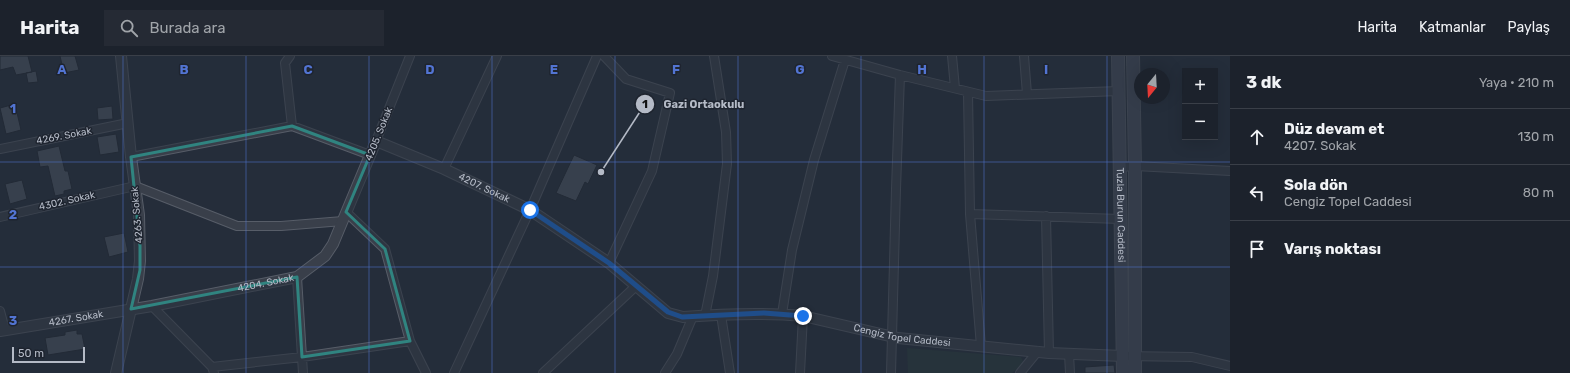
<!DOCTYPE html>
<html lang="tr">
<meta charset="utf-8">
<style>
:root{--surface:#1c222c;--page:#252a34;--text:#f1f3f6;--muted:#a0a4a9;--line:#3a3f48}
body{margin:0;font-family:Rubik,sans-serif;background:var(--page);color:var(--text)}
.controls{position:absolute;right:12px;top:12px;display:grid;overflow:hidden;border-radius:0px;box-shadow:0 4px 16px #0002}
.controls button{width:36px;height:36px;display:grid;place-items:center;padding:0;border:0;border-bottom:1px solid var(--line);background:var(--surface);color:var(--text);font:20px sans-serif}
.compass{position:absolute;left:1134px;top:12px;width:36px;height:36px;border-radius:50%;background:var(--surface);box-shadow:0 4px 16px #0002;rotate:198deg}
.scale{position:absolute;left:12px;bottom:10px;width:73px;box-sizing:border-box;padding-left:4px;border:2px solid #b4bac6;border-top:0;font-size:11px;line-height:14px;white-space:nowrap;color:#b4bac6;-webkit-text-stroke:3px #1e242f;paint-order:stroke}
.stop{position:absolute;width:12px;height:12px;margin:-9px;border:3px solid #1a73e8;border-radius:50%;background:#fff}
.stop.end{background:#1a73e8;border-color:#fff;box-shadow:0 1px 4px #0008}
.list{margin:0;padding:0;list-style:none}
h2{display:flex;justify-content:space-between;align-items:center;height:52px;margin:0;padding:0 16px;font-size:17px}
h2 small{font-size:13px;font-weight:400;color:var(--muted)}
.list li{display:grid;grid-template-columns:26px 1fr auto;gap:12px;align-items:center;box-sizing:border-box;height:56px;padding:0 16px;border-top:1px solid var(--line)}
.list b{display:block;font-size:15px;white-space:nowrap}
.list p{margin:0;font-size:13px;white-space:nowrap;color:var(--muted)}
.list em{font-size:13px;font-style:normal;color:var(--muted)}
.icon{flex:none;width:22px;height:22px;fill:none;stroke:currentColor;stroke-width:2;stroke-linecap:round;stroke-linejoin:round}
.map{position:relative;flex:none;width:1230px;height:317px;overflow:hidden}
header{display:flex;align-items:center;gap:24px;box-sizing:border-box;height:56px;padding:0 20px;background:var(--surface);border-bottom:1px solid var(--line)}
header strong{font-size:19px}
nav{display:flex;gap:22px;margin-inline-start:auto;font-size:14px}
.search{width:280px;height:36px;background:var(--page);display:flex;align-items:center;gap:10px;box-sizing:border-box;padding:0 14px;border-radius:0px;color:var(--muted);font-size:15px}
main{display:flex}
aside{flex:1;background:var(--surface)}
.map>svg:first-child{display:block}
.green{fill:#283a3c}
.building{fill:#4e5765;stroke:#202631}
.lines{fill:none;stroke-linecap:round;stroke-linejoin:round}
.minor-casing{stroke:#575d68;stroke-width:10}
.tertiary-casing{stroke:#575d68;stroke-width:12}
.secondary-casing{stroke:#575d68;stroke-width:14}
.minor{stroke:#393f4a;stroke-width:8}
.tertiary{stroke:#393f4a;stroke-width:10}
.secondary{stroke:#474e5d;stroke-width:12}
.route{stroke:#1a73e8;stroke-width:5}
.marked{fill:none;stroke:#308480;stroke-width:3;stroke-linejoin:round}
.grid{fill:none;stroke:#5274d2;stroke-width:1;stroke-opacity:0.55}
.labels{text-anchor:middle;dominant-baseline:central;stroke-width:3;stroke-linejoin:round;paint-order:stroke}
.street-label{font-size:10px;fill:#b4bac6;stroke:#1e242f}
.grid-label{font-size:13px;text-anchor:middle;font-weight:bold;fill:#5274d2;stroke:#1e242f;stroke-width:3;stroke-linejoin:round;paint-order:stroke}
.leader{fill:none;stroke:#b4bac6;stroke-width:1.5}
.callout-dot{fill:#b4bac6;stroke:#1e242f;stroke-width:1.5}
.mark-label{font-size:12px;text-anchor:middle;font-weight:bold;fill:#111}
.callout-label{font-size:11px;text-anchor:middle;font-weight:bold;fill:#b4bac6;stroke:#1e242f;stroke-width:3;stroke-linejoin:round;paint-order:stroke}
</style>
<header>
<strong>Harita</strong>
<div class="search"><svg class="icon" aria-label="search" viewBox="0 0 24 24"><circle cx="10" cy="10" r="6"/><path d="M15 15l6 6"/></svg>Burada ara</div>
<nav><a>Harita</a><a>Katmanlar</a><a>Paylaş</a></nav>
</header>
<main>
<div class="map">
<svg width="1230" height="317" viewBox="0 0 1230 317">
<rect width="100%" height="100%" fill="#252d3a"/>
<path class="green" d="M907,292L1021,301L1024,307L1012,317H908Z"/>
<path class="building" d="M0,0H28L32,16L16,19L13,11L0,14Z
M60,0H75L79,14L64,17Z
M36,15L38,26L28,27L26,17Z
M15,48L21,74L6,78L0,52Z
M112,50L113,63L98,64L97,52Z
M116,78L119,96L100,99L97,81Z
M59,90L65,115H68L72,133L64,135V138L55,140L48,110L40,111L37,95Z
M574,99L597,109L588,128L585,126L576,145L556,137Z
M22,124L27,143L10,148L5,128Z
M124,177L128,196L109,201L104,181Z
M77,274V278H82L85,293L48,299L45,282L65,279V276Z
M1114,309L1115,317H1085V311Z"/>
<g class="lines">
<defs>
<path id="minor" d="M290,0L285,7L292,70
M604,0L626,23L670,37L652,115L609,207
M832,0L900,19L986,40L1119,35
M952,0L955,32
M1024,0L1027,38
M968,37L970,158L981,290
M376,85L410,0
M0,93L128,67
M131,101L292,70L370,99
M1120,111L1135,110L1230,115
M444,113L497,0
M346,156L385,193L410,285L426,317
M970,158L1120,163
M1046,160L1049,297
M0,161L135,130L237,170H281L343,165
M297,221L303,317
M152,250L212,311L214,317
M0,255L5,274
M782,258L792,194L814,104L845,4
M721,259L730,317
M705,260L713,220L727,108L726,76L714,0
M1069,298L1070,317
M1123,300L1192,301L1230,310
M212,311L302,301L410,285
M454,317L530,154L597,0
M543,317L636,230
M665,317L677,298L693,260
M800,317L803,260
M891,317L896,133L900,19
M1020,317L1038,295"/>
<g id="tertiary">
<path id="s1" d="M0,275L152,250L297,221L325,200L333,188L376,85L444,113L530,154L609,207L668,257L683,261C722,258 763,256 803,260L898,282L1049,297L1123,300"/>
<path d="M116,317L138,223L140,205L139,159L131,101L121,0"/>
</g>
<g id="secondary">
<path id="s2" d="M1118,0L1123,317"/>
<path d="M1133,0L1135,110V317"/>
</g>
</defs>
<use href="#minor" class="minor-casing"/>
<use href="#tertiary" class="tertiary-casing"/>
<use href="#secondary" class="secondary-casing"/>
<use href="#minor" class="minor"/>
<use href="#tertiary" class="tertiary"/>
<use href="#secondary" class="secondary"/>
</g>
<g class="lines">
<path class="route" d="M530,154L609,207L668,256L682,261L764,257L803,260"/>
</g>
<path d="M0 0H1230V317H0ZM292,70L370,99L346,156L385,193L410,285L302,301L297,221L131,253L140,214V190L131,101Z" fill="#252d3a" fill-opacity=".55" fill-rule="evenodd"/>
<path class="marked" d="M292,70L370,99L346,156L385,193L410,285L302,301L297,221L131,253L140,214V190L131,101Z"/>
<path class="grid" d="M123,0V317M246,0V317M369,0V317M492,0V317M615,0V317M738,0V317M861,0V317M984,0V317M1107,0V317M0,106H1230M0,211H1230"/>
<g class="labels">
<g class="street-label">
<text transform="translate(379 78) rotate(-68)">4205. Sokak</text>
<text transform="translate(64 80) rotate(-11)">4269. Sokak</text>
<text stroke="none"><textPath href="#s1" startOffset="581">4207. Sokak</textPath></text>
<text transform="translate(67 145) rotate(-13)">4302. Sokak</text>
<text transform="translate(137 159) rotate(-95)">4263. Sokak</text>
<text stroke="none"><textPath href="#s2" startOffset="159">Tuzla Burun Caddesi</textPath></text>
<text stroke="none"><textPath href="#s1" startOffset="270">4204. Sokak</textPath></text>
<text stroke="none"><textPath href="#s1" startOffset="77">4267. Sokak</textPath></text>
<text stroke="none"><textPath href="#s1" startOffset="1041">Cengiz Topel Caddesi</textPath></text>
</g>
</g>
<g class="grid-label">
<text x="62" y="18">A</text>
<text x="184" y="18">B</text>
<text x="308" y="18">C</text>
<text x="430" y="18">D</text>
<text x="554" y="18">E</text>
<text x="676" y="18">F</text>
<text x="800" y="18">G</text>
<text x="922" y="18">H</text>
<text x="1046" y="18">I</text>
<text x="13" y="57">1</text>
<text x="13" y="163">2</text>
<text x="13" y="269">3</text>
</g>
<path class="leader" d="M601 116L645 48"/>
<g class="callout-dot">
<circle cx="601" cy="116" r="4"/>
<circle cx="645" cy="48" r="10"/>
</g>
<g class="mark-label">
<text x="645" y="52">1</text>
</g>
<g class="callout-label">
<text x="704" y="52">Gazi Ortaokulu</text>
</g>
</svg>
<div class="controls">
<button>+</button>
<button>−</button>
</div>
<svg class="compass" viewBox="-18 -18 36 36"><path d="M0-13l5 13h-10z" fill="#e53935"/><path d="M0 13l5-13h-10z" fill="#a0a4a9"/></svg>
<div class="scale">50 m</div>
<div class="stop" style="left:530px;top:154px"></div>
<div class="stop end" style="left:803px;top:260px"></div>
</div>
<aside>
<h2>3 dk<small>Yaya · 210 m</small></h2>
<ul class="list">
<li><svg class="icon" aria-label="ahead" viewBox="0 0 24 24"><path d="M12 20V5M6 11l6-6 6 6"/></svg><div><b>Düz devam et</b><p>4207. Sokak</p></div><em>130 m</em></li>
<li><svg class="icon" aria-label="left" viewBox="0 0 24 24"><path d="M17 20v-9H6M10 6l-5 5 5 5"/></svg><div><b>Sola dön</b><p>Cengiz Topel Caddesi</p></div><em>80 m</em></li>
<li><svg class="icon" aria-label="arrive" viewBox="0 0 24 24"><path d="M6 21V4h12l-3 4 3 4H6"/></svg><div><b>Varış noktası</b></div></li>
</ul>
</aside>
</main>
